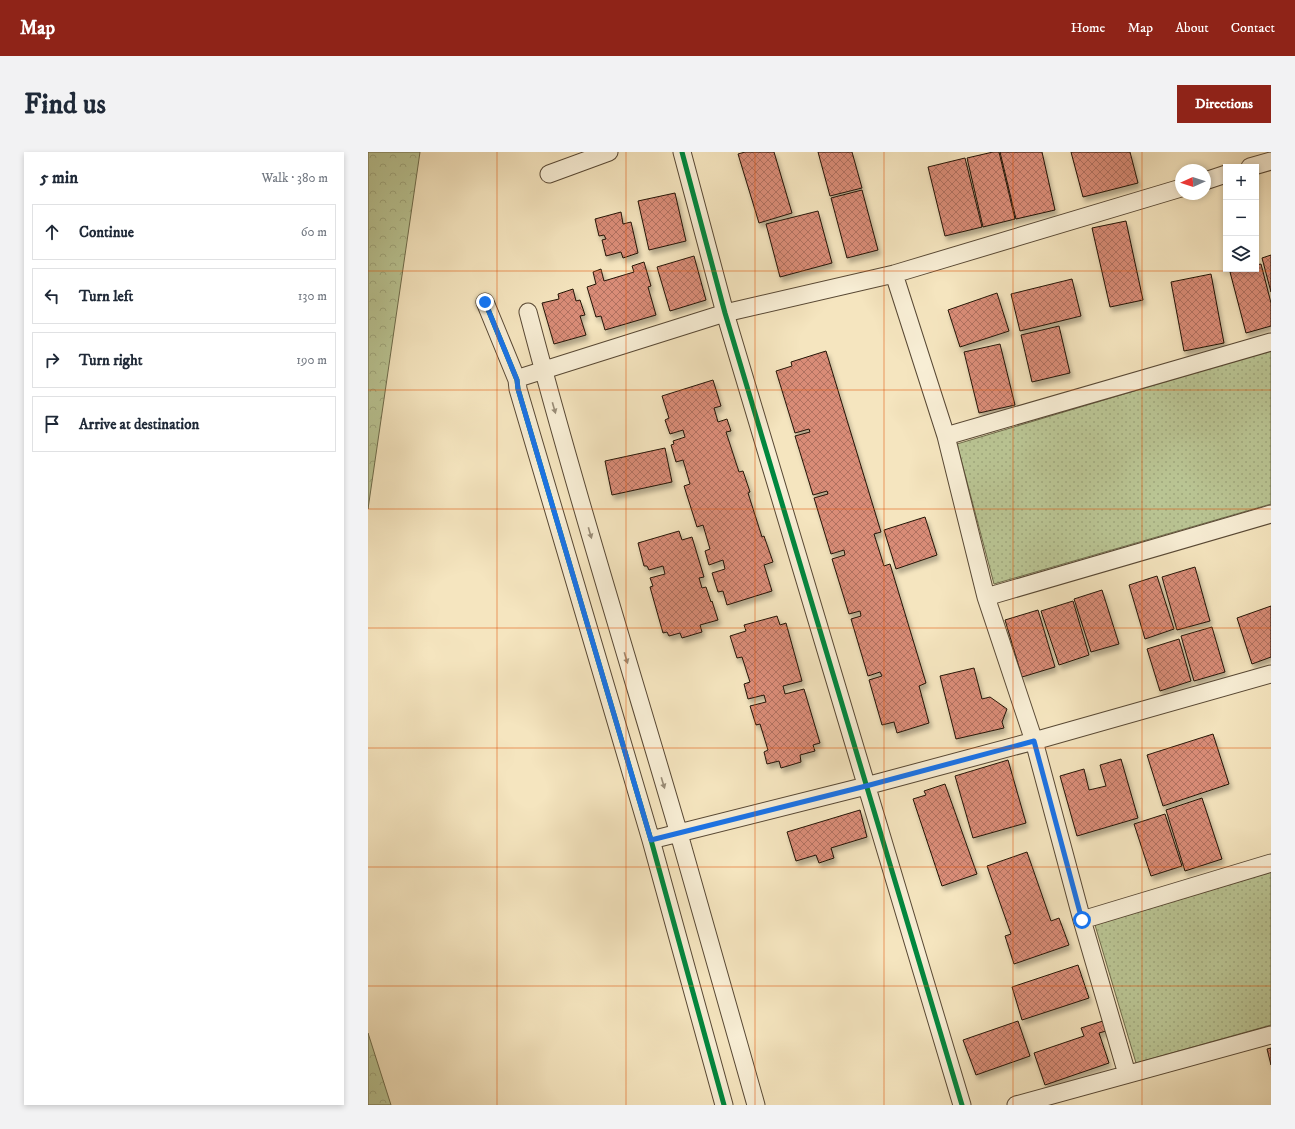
<!DOCTYPE html>
<meta charset="utf-8">
<style>
:root{--surface:#fff;--page:#f2f2f3;--text:#1f2937;--muted:#747a83;--line:#e0e1e3;--accent:#8f2418}
body{margin:0;font-family:"IM FELL DW Pica",serif;background:var(--page);color:var(--text)}
.controls{position:absolute;right:12px;top:12px;display:grid;overflow:hidden;border-radius:0px;box-shadow:0 2px 6px #0003}
.controls button{width:36px;height:36px;display:grid;place-items:center;padding:0;border:0;border-bottom:1px solid var(--line);background:var(--surface);color:var(--text);font:20px sans-serif}
.compass{position:absolute;left:807px;top:12px;width:36px;height:36px;border-radius:50%;background:var(--surface);box-shadow:0 2px 6px #0003;rotate:267deg}
.stop{position:absolute;width:12px;height:12px;margin:-9px;border:3px solid #1a73e8;border-radius:50%;background:#fff}
.stop.end{background:#1a73e8;border-color:#fff;box-shadow:0 1px 4px #0008}
.list{margin:0;padding:0;list-style:none}
h2{display:flex;justify-content:space-between;align-items:center;height:52px;margin:0;padding:0 16px;font-size:17px}
h2 small{font-size:13px;font-weight:400;color:var(--muted)}
.list li{display:grid;grid-template-columns:26px 1fr auto;gap:12px;align-items:center;box-sizing:border-box;height:56px;margin:0 8px 8px;padding:0 8px;border:1px solid var(--line);border-radius:0px}
.list b{display:block;font-size:15px;white-space:nowrap}
.list em{font-size:13px;font-style:normal;color:var(--muted)}
.icon{flex:none;width:22px;height:22px;fill:none;stroke:currentColor;stroke-width:2;stroke-linecap:round;stroke-linejoin:round}
.map{position:relative;flex:none;width:903px;height:953px;overflow:hidden;border-radius:0px}
header{display:flex;align-items:center;gap:24px;box-sizing:border-box;height:56px;padding:0 20px;background:var(--accent);color:#fff}
header strong{font-size:19px}
nav{display:flex;gap:22px;margin-inline-start:auto;font-size:14px}
.intro{display:flex;align-items:center;justify-content:space-between;box-sizing:border-box;height:96px;padding:0 24px}
h1{margin:0;font-size:28px}
.button{padding:10px 18px;border-radius:0px;background:var(--accent);color:#fff;font-size:14px;font-weight:700}
main{display:flex;gap:24px;padding:0 24px}
aside{flex:1;background:var(--surface);border-radius:0px;box-shadow:0 2px 6px #0003}
.map>svg:first-child{display:block}
.forest{fill:url(#forest-crowns);stroke:#6f6c4c}
.park{fill:url(#park-dots);stroke:#6f6c4c}
.building{fill:url(#building-cross-hatch);stroke:#241405;filter:url(#shadow)}
.lines{fill:none;stroke-linecap:round;stroke-linejoin:round}
.street-casing{stroke:#584834;stroke-width:19}
.street{stroke:#f8eed5;stroke-width:17}
.cycleway-casing{stroke:#f8eed5;stroke-width:8}
.cycleway{stroke:#00873e;stroke-width:5}
.oneway{fill:#998c77}
.route{stroke:#1a73e8;stroke-width:5}
.grid{fill:none;stroke:#de560c;stroke-width:1;stroke-opacity:0.55}
</style>
<header>
<strong>Map</strong>
<nav><a>Home</a><a>Map</a><a>About</a><a>Contact</a></nav>
</header>
<div class="intro"><h1>Find us</h1><a class="button">Directions</a></div>
<main>
<aside>
<h2>5 min<small>Walk · 380 m</small></h2>
<ul class="list">
<li><svg class="icon" aria-label="ahead" viewBox="0 0 24 24"><path d="M12 20V5M6 11l6-6 6 6"/></svg><div><b>Continue</b></div><em>60 m</em></li>
<li><svg class="icon" aria-label="left" viewBox="0 0 24 24"><path d="M17 20v-9H6M10 6l-5 5 5 5"/></svg><div><b>Turn left</b></div><em>130 m</em></li>
<li><svg class="icon" aria-label="right" viewBox="0 0 24 24"><path d="M7 20v-9h11M14 6l5 5-5 5"/></svg><div><b>Turn right</b></div><em>190 m</em></li>
<li><svg class="icon" aria-label="arrive" viewBox="0 0 24 24"><path d="M6 21V4h12l-3 4 3 4H6"/></svg><div><b>Arrive at destination</b></div></li>
</ul>
</aside>
<div class="map">
<svg width="903" height="953" viewBox="0 0 903 953">
<defs>
<pattern id="forest-crowns" width="20" height="18" patternUnits="userSpaceOnUse"><rect width="20" height="18" fill="#bac594"/><path d="M2 6a3 3 0 1 1 6 0M12 15a3 3 0 1 1 6 0" fill="none" stroke="#a0a87e"/></pattern>
<pattern id="park-dots" width="8" height="8" patternUnits="userSpaceOnUse"><rect width="8" height="8" fill="#bac594"/><path d="M2 2h.1M6 6h.1" fill="none" stroke="#a0a87e" stroke-width="1.8" stroke-linecap="round"/></pattern>
<pattern id="building-cross-hatch" width="8" height="8" patternUnits="userSpaceOnUse"><rect width="8" height="8" fill="#d98c77"/><path d="M0 0l8 8M0 8l8-8" fill="none" stroke="#b07160"/></pattern>
<filter id="shadow"><feDropShadow dx="2.5" dy="4.5" stdDeviation="2" flood-color="#0004"/></filter>
</defs>
<rect width="100%" height="100%" fill="#f5e5bf"/>
<filter id="stains"><feTurbulence type="fractalNoise" baseFrequency=".005" numOctaves="4"/><feColorMatrix values="0 0 0 0 .2 0 0 0 0 .09 0 0 0 0 .02 0 0 0 .5 -.17"/></filter>
<radialGradient id="worn" r=".72"><stop offset=".6" stop-color="#630" stop-opacity="0"/><stop offset="1" stop-color="#630" stop-opacity=".3"/></radialGradient>
<path class="forest" d="M0,0H52L0,357Z
M0,881L23,953H0Z"/>
<path class="park" d="M903,198V352L626,432L589,292Z
M903,720V873L768,911L727,773Z"/>
<path class="building" d="M377,0H406L424,61L391,71L370,2Z
M450,0H484L494,36L462,44Z
M625,0H631L647,67L615,75L599,6Z
M632,0H674L687,58L648,67Z
M703,0H762L770,31L715,45Z
M597,6L614,75L577,84L560,15Z
M494,38L510,98L479,106L463,46Z
M307,41L318,89L281,98L270,49Z
M450,59L464,111L412,125L398,72Z
M253,60L255,72L263,70L270,101L255,106L253,100L238,104L234,88L238,87L236,83L231,84L227,67Z
M758,69L775,148L742,155L724,76Z
M903,103V140L894,106Z
M326,104L338,148L302,159L289,115Z
M276,110L283,134L280,135L288,163L237,178L233,164L228,165L219,135L228,132L225,120L233,117L236,129L266,120L264,114Z
M893,112L903,151V174L878,181L862,120L873,117H888V113Z
M843,122L856,191L816,199L803,130Z
M704,127L713,164L652,179L643,142Z
M205,137L208,149L212,148L217,163L212,164L218,183L186,192L174,151L191,147L190,142Z
M629,141L641,179L592,195L580,158Z
M691,174L702,221L664,230L653,183Z
M632,192L647,253L611,261L596,200Z
M458,199L513,380L506,382L516,414L522,412L558,531L551,534L561,571L529,581L526,570L514,573L501,528L514,524L512,520L500,524L483,467L493,464L492,459L481,462L464,407L477,403L476,398L463,402L446,346L460,342L459,339L445,343L427,284L442,280L441,277L427,281L408,219L424,214L423,210Z
M345,228L353,254L346,256L350,270L359,267L363,279L358,280L371,320L375,319L382,340L380,341L394,385L396,384L405,410L396,413L404,439L359,453L355,439L350,440L344,421L357,417L355,408L341,413L337,399L342,397L335,373L329,375L316,334L322,332L315,308L308,310L303,293L306,292L305,289L317,285L315,278L302,282L297,268L301,266L294,244Z
M297,296L304,330L244,343L237,309Z
M557,365L569,403L528,417L516,378Z
M311,379L314,388L324,385L336,425L331,426L334,436L338,435L343,450L344,449L350,468L332,473L334,480L314,486L312,481L301,484L299,480L295,481L282,435L285,434L282,426L297,422L295,414L281,418L279,414H276L270,391Z
M827,415L842,469L809,478L794,425Z
M789,424L806,477L777,487L761,433Z
M734,438L751,492L723,500L706,447Z
M705,449L721,503L691,513L673,459Z
M903,454V505L884,512L869,466Z
M670,458L687,515L654,525L637,468Z
M409,464L412,473L418,471L434,529L415,534L417,542L436,537L452,591L445,593L447,599L432,603L433,610L413,616L411,609L399,612L396,600L400,598L392,572L388,573L382,554L398,550L396,543L380,547L376,532L382,530L374,505L369,506L362,484L378,479L376,473Z
M844,475L857,520L826,529L813,484Z
M811,487L823,529L792,539L779,497Z
M606,516L614,547L622,545L639,557L634,570L636,576L588,587L572,524Z
M845,582L861,632L795,654L779,603Z
M753,607L770,666L709,684L692,624L716,617L721,638L738,634L732,613Z
M640,608L658,671L605,686L587,624Z
M577,632L609,722L574,734L545,647L558,643L556,639Z
M834,646L854,707L817,719L798,658Z
M492,658L499,685L463,696L466,706L451,711L448,703L428,709L419,680Z
M797,662L814,714L783,724L766,672Z
M659,700L683,769L691,766L701,793L646,812L637,784L643,782L619,714Z
M710,813L721,846L654,868L644,835Z
M650,869L662,904L608,923L595,888Z
M735,869L738,879L731,881L741,911L677,933L666,901L716,884L713,876Z
M903,896V913L899,897Z"/>
<g class="lines">
<defs>
<path id="street" d="M314,0L357,161L594,953
M882,15L903,9
M181,22L241,0
M837,29L858,22
M526,122L578,284L618,445L666,589L714,768L759,922
M117,150L149,228L150,237L283,688L356,953
M160,160C206,335 260,508 311,682C337,772 362,863 388,953
M149,228L154,225L357,161L526,122L813,36
M578,284L903,190
M618,445L903,362
M283,688L498,634L666,589L903,522
M714,768L903,711
M648,953L903,883"/>
</defs>
<use href="#street" class="street-casing"/>
<use href="#street" class="street"/>
<defs>
<path id="cycleway" d="M314,0L357,161L594,953
M117,150L149,228L150,237L283,688L356,953"/>
</defs>
<use href="#cycleway" class="cycleway-casing"/>
<use href="#cycleway" class="cycleway"/>
</g>
<defs><path id="oneway-solid" d="M-6-.8H1V-3.2L6.5 0L1 3.2V.8H-6Z"/></defs>
<g class="oneway">
<use href="#oneway-solid" transform="translate(186 256) rotate(74)"/>
<use href="#oneway-solid" transform="translate(222 381) rotate(74)"/>
<use href="#oneway-solid" transform="translate(258 506) rotate(73)"/>
<use href="#oneway-solid" transform="translate(295 631) rotate(73)"/>
</g>
<g class="lines">
<path class="route" d="M117,150L149,228L150,237L283,688L498,634L666,589L714,768"/>
</g>
<path class="grid" d="M129,0V953M258,0V953M387,0V953M516,0V953M645,0V953M774,0V953M0,119H903M0,238H903M0,357H903M0,476H903M0,596H903M0,715H903M0,834H903"/>
<rect width="100%" height="100%" filter="url(#stains)"/>
<rect width="100%" height="100%" fill="url(#worn)"/>
</svg>
<div class="controls">
<button>+</button>
<button>−</button>
<button><svg class="icon" aria-label="layers" viewBox="0 0 24 24"><path d="M12 4l9 5-9 5-9-5zM3 14l9 5 9-5"/></svg></button>
</div>
<svg class="compass" viewBox="-18 -18 36 36"><path d="M0-13l5 13h-10z" fill="#e53935"/><path d="M0 13l5-13h-10z" fill="#747a83"/></svg>
<div class="stop" style="left:714px;top:768px"></div>
<div class="stop end" style="left:117px;top:150px"></div>
</div>
</main>
